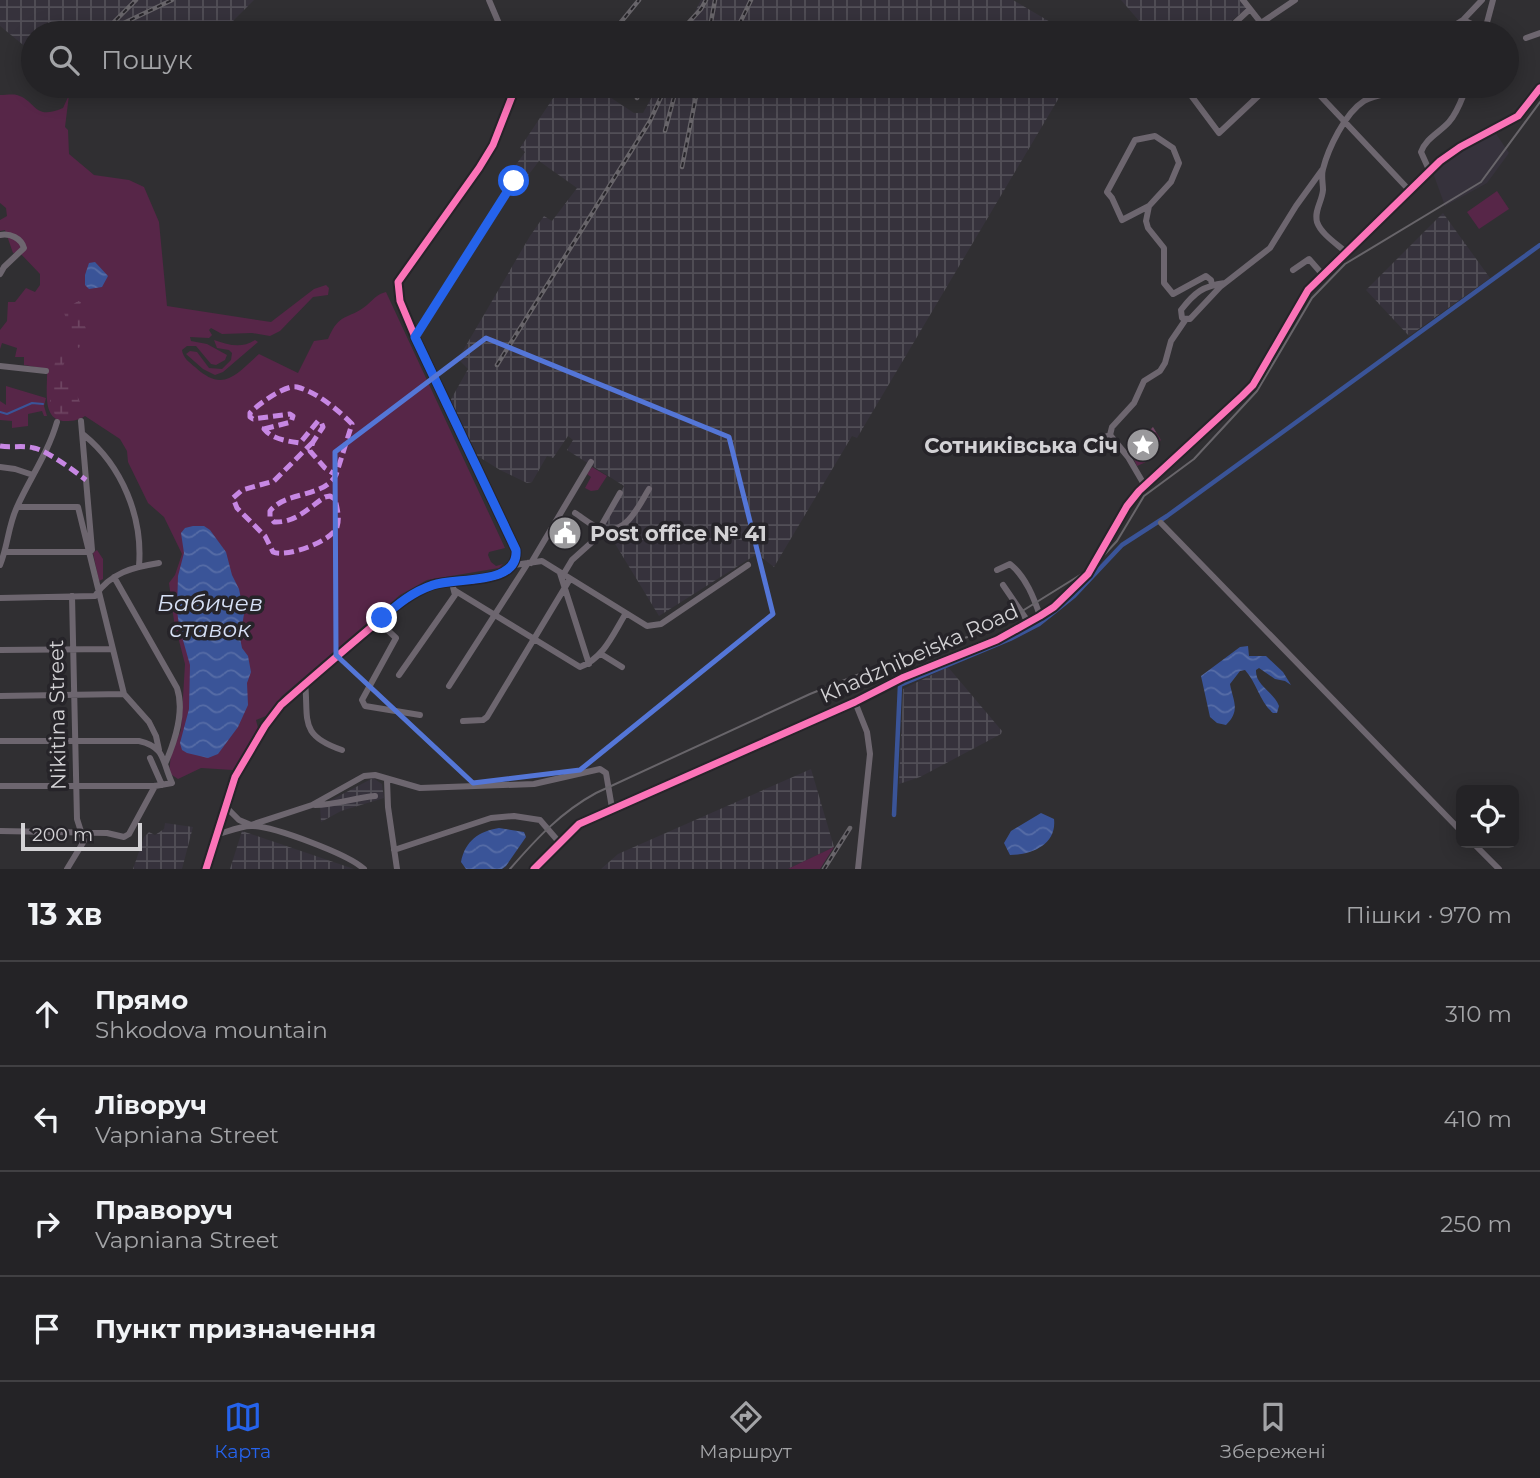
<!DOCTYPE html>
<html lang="uk">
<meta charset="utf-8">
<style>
:root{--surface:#242326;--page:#302f32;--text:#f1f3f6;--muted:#a3a4a7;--line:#414043;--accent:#2563eb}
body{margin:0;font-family:Montserrat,sans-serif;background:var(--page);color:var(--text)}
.controls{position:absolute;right:21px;bottom:21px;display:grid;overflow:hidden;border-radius:10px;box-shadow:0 4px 18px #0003}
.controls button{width:63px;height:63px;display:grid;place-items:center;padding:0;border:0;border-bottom:2px solid var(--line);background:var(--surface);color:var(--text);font:35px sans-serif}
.scale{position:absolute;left:21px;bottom:18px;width:121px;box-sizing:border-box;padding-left:7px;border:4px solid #d3d2d5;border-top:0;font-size:19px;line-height:24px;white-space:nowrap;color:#d3d2d5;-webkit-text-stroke:5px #262429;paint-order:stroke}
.stop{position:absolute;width:21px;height:21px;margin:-16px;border:5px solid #2563eb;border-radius:50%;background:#fff}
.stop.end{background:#2563eb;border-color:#fff;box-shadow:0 2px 7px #0008}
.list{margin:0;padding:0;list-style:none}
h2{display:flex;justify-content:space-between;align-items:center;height:91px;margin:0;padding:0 28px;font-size:30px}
h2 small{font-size:23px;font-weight:400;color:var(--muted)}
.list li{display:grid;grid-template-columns:46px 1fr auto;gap:21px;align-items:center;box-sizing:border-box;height:105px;padding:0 28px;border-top:2px solid var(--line)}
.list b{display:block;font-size:26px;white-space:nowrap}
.list p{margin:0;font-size:23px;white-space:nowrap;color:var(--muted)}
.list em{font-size:23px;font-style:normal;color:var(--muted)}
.icon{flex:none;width:38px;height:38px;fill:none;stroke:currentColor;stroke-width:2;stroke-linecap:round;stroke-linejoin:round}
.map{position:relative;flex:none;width:1540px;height:869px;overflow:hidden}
.search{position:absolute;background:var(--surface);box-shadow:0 4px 18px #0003;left:21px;right:21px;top:21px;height:77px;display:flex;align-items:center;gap:18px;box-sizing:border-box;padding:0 24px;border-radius:38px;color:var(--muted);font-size:26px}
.sheet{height:511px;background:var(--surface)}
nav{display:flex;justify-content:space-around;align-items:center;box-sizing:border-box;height:98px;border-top:2px solid var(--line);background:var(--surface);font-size:19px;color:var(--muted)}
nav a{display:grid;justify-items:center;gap:4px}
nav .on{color:var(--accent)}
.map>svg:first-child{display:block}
.built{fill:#36323c}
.industrial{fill:url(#industrial-grid)}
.grass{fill:#572648}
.wetland{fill:url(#wetland-marsh)}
.cemetery{fill:url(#cemetery-stones)}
.water{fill:url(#water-waves)}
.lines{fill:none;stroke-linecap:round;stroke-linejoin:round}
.stream{stroke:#3a5498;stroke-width:2}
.canal{stroke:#3a5498;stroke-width:4.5}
.minor{stroke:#6d666f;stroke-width:6}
.tram{stroke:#68656a;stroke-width:2}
.rail-casing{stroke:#68656a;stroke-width:4.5}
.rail{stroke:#262429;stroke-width:2;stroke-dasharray:5;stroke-linecap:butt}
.quiet{stroke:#c787e3;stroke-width:5;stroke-dasharray:10 5;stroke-linecap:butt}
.cycleway-casing{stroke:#262429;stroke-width:11}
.cycleway{stroke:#fb73b8;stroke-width:7}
.route{stroke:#2563eb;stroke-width:9}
.marked{fill:none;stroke:#5476d7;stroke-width:5;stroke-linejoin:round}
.labels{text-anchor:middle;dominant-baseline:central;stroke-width:7;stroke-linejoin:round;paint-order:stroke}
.poi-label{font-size:21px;font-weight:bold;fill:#d3d2d5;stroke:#262429;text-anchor:end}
.street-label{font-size:21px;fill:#d3d2d5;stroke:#262429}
.water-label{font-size:23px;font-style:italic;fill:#d7e1f6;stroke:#262429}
</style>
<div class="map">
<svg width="1540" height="869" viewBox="0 0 1540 869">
<defs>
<pattern id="industrial-grid" width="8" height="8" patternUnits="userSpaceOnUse" patternTransform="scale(1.75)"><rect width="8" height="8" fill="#36323c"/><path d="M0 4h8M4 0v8" fill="none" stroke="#524f57"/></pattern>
<pattern id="wetland-marsh" width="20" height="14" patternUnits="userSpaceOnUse" patternTransform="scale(1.75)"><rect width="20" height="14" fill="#572648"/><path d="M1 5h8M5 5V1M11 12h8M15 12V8" fill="none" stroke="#6e4562"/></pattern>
<pattern id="cemetery-stones" width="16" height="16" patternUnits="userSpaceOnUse" patternTransform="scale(1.75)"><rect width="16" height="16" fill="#572648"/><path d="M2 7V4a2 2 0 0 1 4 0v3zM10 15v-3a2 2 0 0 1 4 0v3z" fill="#6e4562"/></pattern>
<pattern id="water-waves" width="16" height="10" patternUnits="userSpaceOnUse" patternTransform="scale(1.75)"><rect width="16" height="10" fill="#3a5498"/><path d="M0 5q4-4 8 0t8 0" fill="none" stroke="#566ca6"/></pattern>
</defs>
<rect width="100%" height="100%" fill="#302f32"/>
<path class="built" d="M1495,132L1509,153L1487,183L1445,206L1433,173L1451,157Z"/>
<path class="industrial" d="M0,0H254L229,25L205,33H33V53L0,26Z
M701,0H1013L1069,33H684Z
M1121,0H1241L1247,8L1217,33H1142L1146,29Z
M561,86H593L634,113H643L658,86H1066L857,438L852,436L774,567L757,554L659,616L603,524L624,486L567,450L573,440L568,436L553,458L547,456L532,482L527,483L500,470L471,452L450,401L468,369L460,361L461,354L530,236L544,216L552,221L577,188L539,161L523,182L510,173L525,152L520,148Z
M1443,213L1490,278L1409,336L1366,290Z
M948,667L1002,731L1001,734L920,777L899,784L903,689Z
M811,769L834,847L788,869H601L618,854Z
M373,778L382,784L384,798L341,811L321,822L320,806Z
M165,823L193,827L182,869H133L144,837L149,832L155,835L164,829Z
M242,831L354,869H230Z"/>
<path class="grass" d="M0,95C5,95 13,94 17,95C37,101 33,121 63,108L69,95L65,127L68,130L69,154L94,175L129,180L144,187L159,222L167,306L271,322L314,289L326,285L329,288L328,295L313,297L280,331L270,336L252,333L222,334L211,328L209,330L212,335L209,338L190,337L191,341L207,344L227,355L225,360L216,365L211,364L196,346H187L182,350C183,358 189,362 195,367C223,393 236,375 259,354L298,373L314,341L328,339C340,311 347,321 367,305C374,299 377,294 386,292L505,548L489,552L488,555L491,562L496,566L503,564L499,568L427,580L400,595L282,696L266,716L256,720L258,728L233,770L201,768L178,779L169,773L171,754L181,730L185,664L174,621L169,583L175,575L182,554L164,517L148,503L128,462L127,451L120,439L85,416C77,421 72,421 63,421C41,419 48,387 47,369L24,365V357H15L17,348L2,343L0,349V330L7,321L8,302H15L26,288L35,292L40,285V274L19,252L13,253L5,230L0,231V220L7,216L6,208L0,203Z
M1497,191L1509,209L1479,229L1467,212Z
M214,340C229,345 241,349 255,340L258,342L223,372L215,375L203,369L186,354L190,351L197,352L209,368L222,369L231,360L232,353L229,350L217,348Z
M6,386L46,398L44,406L47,416H44L42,411L28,414V426L12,428V421L0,420V401L6,405Z
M592,467L607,476L598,490L591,491L585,488L591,477L587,474Z
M97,550L103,559V579L99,581L93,553Z
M834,847L820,869H788L794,866Z"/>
<path class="wetland" d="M78,301L81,302C76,315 83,321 88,332L79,348C64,342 70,323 63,311Z
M61,346L70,349L59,376L53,372C53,368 59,350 61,346Z
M66,373H69V379L74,380L75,391L80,402C72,418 63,423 49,409L51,394L49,389L55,377L63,380L65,378L64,375Z"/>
<path class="cemetery" d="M1153,427L1161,440L1145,453L1148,461L1137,466L1129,448Z"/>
<path class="water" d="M95,262L108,276L102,287L89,289L85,285V275L89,263Z
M193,526H204L210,530L226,552L232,575L239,589L244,614L240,638L242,648L248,656L251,672L247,683L248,705L238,727L218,754L208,758L187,753L182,750L180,743L189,709L190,665L179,626L177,610L178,576L184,553L181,533L185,528Z
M1248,646L1249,656H1266L1283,672L1291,685L1285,681L1275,679L1259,668L1256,670C1255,685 1274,692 1279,706L1277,713H1273C1259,701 1257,683 1245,670L1240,671L1230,684C1233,701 1241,710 1226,725L1217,723L1210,717L1201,676L1240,647Z
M1041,813L1054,819C1057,845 1031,855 1010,855L1004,843L1011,831Z
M499,828L524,832L526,837L506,866L502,869H466L461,862C465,841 479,831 499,828Z"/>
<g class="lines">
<path class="stream" d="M0,412L7,414L32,403L43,404"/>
<path class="canal" d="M894,815L900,685L1010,639L1039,624L1074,596L1122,545L1167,516L1540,245"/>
<path class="minor" d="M489,0L503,33
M1243,0L1269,33
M1463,20L1485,30L1484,31
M1261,23L1295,0
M1224,33L1250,9
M1442,33L1463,20L1482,0
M1490,33L1485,30L1493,0
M1526,38L1540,33
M1184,86L1219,133L1269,86
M1311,86L1410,191
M1430,172L1421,152C1426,138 1439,133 1449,122C1458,112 1462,98 1467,86
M1149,206L1122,220L1112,198L1107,192L1135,140L1155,136L1173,148L1179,163L1171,182L1149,206L1146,221L1148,228L1164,248V283L1173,294L1206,276L1211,280L1212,285
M0,235C10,233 21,238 24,248L4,267L0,274
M1347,253C1337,244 1321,234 1317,222C1314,210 1322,202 1323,190C1323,183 1321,176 1323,169C1328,149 1345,113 1364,101C1377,93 1396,94 1410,86
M1293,270L1309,259L1323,275
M1225,283C1203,286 1195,292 1181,310L1182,318L1190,319L1220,287L1270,248L1296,206L1322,170
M415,337L514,181
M0,366L46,371
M84,435C122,466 143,517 139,566
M1099,439L1110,435
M0,467L15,469L33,475
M1145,486L1128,457L1110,435L1112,427L1134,403L1144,381L1160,371L1165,363L1171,341L1186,319
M17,507H78L124,694L149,722L156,736L159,750
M575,513C583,518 595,529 605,530C628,532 639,505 649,489
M1161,523L1461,831
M6,552H90L92,550L81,421
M531,563L591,462
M0,565C8,546 8,526 17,507C30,478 48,453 57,422
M514,565L542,561L647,626L661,624L748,565
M997,570L1010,564C1026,577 1034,598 1040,616
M560,573L589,664
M563,575L572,560L592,542L620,493
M114,577L177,688C185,712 175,741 165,764
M1003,585L1029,623
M454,590L580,667C604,658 613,634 626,613
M0,598L95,596C110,573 133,567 159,563
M378,621L396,638L362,700L365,706L420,715
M0,650L113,649
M601,654L622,667
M399,675L455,595L453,587
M305,682C309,720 298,735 342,750
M449,686L528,563
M0,696L124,694
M855,702L867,732L870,754L858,869
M463,721L483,720L487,717L570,579
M0,741H139C166,747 162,762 172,783L155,786H0
M150,758L162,785
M387,780L388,807L397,869
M315,805C335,805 354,798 375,796
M226,807L239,820L251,825L312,805L364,776L375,775L420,788L534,784L600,769L606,773L612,808
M0,831L107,833L124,837L129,834L155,786
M216,835C227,832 242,825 253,826C275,827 348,854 364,869
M1473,843L1499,869
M394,850L491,818L514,816L540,820L559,842
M67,869L84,841L77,819L72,596
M206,869L235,777L265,726L281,705C308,681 335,658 362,635C385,616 404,596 432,585C456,577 519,587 516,550L415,337L400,301L398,282L479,168L493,145L516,86
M534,869L579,824L855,702L902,678L997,640L1040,616L1054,607L1088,574L1127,506L1139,491L1242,396L1253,385L1308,290L1440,161L1460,147L1518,116L1540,88"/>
<path class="tram" d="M510,869C536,839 561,812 596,793L810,694L882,665L995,628L1093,567L1117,541L1144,496L1194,459L1257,391L1312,298L1345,264L1481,182L1540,102"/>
<defs>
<path id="rail" d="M109,27L136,0
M103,33L172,0
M612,33L639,0
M679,33L701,9L706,0
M709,33L715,0
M735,33L751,0
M637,98L643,86
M665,131L677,86
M682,167L698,86
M497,365L650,121L666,86
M824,869L850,828"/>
</defs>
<use href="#rail" class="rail-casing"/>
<use href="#rail" class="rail"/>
<path class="quiet" d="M264,429L291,422L293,416L290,414L253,419L250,417V413C257,405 286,384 297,387C317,392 338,410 352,424L336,475L325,468L310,451L313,442L323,427L321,422L318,421L300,443C287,441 272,439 264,429L265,426
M313,442L274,481L242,490L233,498L237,508L265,536L273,552C287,558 332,541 337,527C340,518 337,508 335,499L330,496L325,497C308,508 296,523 274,522L270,517V511C286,491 323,498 336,475
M0,446C11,448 23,445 34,448C46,450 76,472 86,480"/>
<defs>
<path id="cycleway" d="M206,869L235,777L265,726L281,705C308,681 335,658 362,635C385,616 404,596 432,585C456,577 519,587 516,550L415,337L400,301L398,282L479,168L493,145L516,86
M534,869L579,824L855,702L902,678L997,640L1040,616L1054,607L1088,574L1127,506L1139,491L1242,396L1253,385L1308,290L1440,161L1460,147L1518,116L1540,88"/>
</defs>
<use href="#cycleway" class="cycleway-casing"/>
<use href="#cycleway" class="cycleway"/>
</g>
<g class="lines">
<path class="route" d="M382,618C398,604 412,592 433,585C456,577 519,586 516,550L415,337L514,181"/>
</g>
<path class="marked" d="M486,338L729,437L773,614L580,770L473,783L336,655L335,452Z"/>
<defs>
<symbol id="sight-disc" viewBox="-11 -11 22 22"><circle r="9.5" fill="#9a999c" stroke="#262429"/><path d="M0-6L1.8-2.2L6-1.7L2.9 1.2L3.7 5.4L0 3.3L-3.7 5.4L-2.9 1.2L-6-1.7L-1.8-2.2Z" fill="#fff"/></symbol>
<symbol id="civic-disc" viewBox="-11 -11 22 22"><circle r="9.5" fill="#9a999c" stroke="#262429"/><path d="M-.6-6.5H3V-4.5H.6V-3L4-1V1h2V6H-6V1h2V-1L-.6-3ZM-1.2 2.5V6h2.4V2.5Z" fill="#fff"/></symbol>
</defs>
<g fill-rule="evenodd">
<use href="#sight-disc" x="1124" y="426" width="38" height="38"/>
<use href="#civic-disc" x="546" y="514" width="38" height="38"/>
</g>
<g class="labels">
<g class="poi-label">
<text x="1118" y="445">Сотниківська Січ</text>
<text x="590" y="533" text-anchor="start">Post office № 41</text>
</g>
<g class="street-label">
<text transform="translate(919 653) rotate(-24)">Khadzhibeiska Road</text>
<text transform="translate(57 715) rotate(-91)">Nikitina Street</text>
</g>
<g class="water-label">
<text x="210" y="603">Бабичев<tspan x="210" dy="26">ставок</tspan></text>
</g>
</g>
</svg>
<div class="controls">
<button><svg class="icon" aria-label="locate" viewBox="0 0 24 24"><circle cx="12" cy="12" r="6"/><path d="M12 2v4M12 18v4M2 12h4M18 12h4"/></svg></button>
</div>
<div class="scale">200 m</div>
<div class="stop" style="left:514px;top:181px"></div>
<div class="stop end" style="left:382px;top:618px"></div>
<div class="search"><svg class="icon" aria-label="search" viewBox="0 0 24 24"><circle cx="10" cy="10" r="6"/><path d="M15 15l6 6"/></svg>Пошук</div>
</div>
<section class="sheet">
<h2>13 хв<small>Пішки · 970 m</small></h2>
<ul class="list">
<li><svg class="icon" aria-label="ahead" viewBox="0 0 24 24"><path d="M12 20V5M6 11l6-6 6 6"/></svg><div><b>Прямо</b><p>Shkodova mountain</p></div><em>310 m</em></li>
<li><svg class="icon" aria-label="left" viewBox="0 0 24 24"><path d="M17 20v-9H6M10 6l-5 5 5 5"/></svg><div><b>Ліворуч</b><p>Vapniana Street</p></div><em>410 m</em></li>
<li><svg class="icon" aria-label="right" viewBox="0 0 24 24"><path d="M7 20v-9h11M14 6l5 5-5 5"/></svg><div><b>Праворуч</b><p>Vapniana Street</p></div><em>250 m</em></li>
<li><svg class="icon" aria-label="arrive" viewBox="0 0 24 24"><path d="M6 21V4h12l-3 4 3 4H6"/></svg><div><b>Пункт призначення</b></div></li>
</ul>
</section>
<nav>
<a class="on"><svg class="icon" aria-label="map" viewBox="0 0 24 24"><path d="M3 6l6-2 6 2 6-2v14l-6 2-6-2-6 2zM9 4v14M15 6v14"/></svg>Карта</a>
<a><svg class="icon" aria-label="directions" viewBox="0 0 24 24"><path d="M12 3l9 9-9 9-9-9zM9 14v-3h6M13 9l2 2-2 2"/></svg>Маршрут</a>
<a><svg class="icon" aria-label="saved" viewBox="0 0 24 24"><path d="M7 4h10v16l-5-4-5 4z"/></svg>Збережені</a>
</nav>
